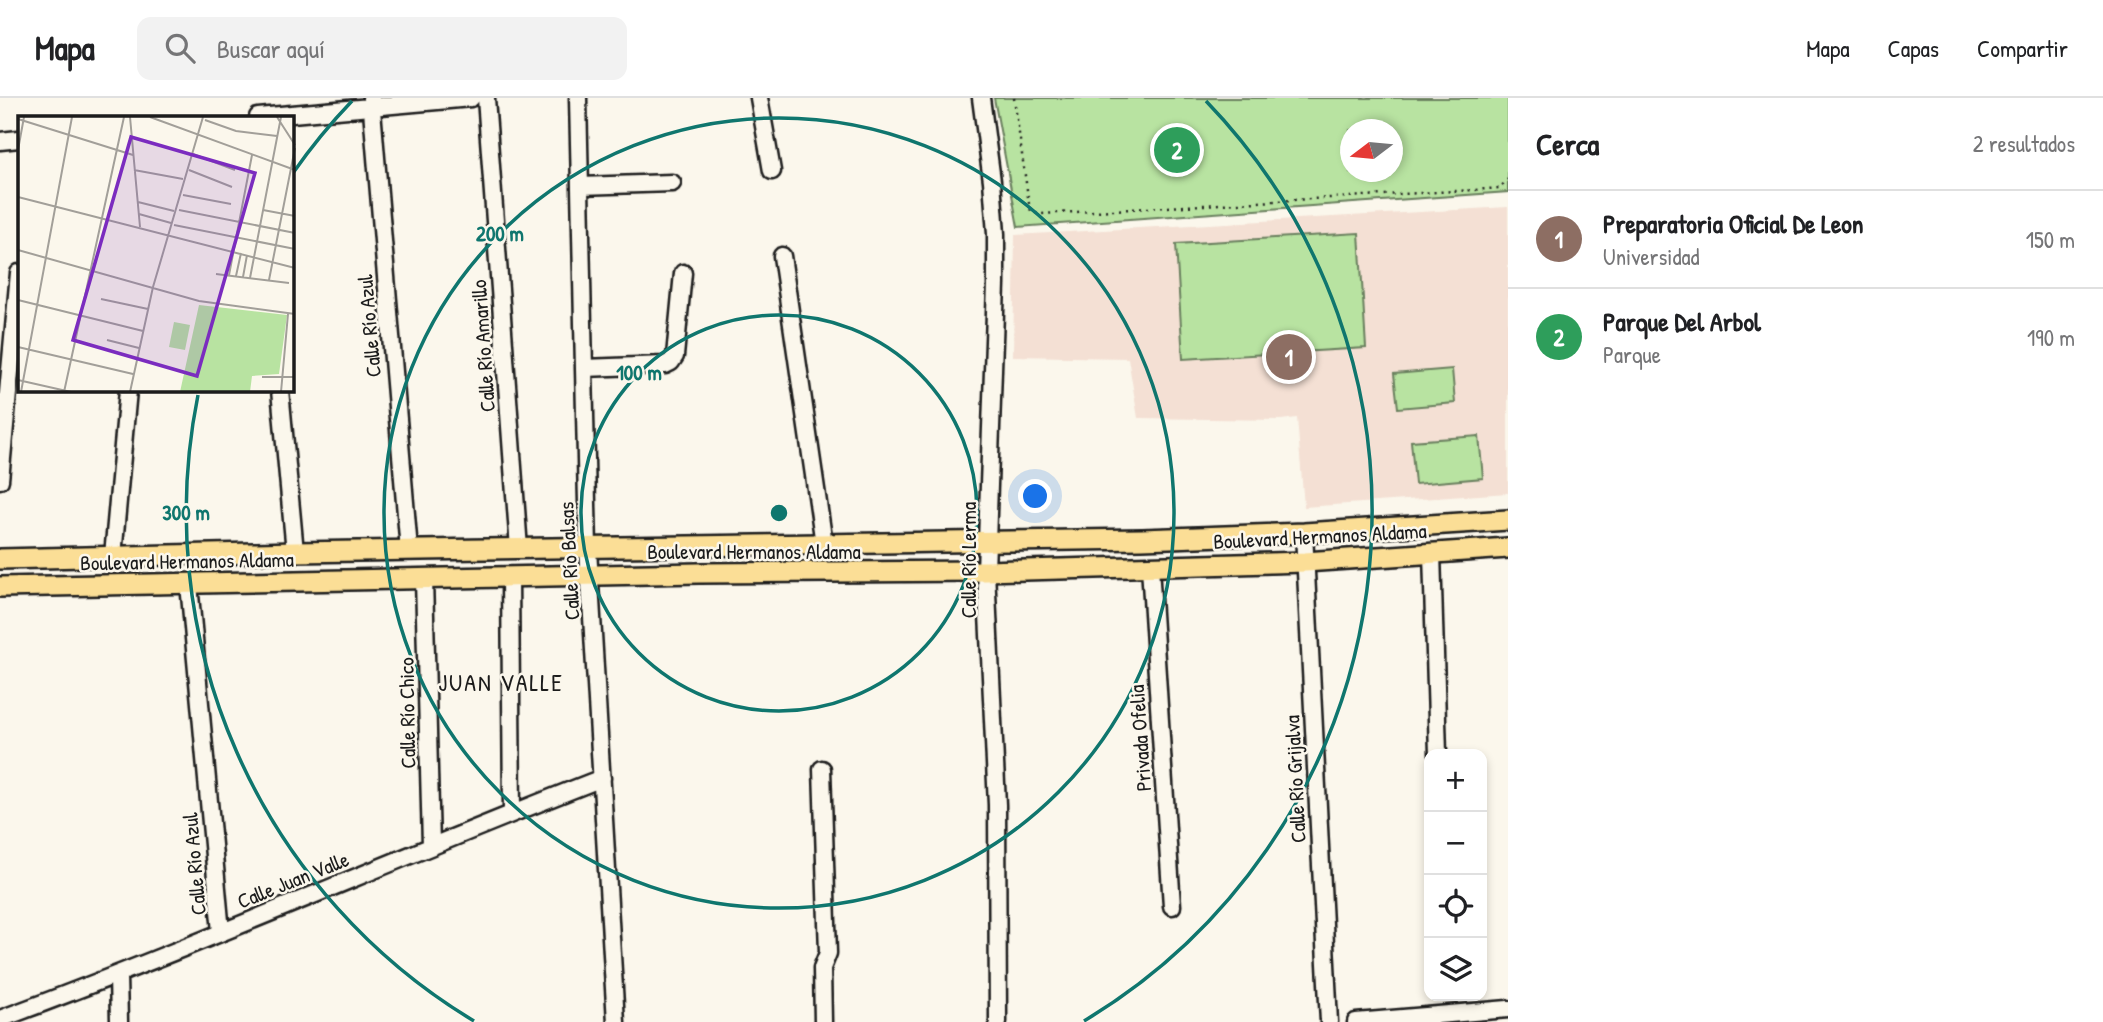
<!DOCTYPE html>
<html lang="es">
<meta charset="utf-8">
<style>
:root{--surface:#fff;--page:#f2f2f2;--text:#202124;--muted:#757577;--line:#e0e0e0;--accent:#c8321e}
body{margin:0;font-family:"Patrick Hand",sans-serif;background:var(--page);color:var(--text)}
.controls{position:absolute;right:21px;bottom:21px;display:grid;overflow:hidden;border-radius:14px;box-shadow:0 4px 10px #0003}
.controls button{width:63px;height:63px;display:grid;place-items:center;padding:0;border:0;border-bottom:2px solid var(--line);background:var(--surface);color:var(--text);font:35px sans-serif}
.compass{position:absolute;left:1340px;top:21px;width:63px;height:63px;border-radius:50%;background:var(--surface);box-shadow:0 4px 10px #0003;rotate:254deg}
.you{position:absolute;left:1036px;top:399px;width:24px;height:24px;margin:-18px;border:5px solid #fff;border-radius:50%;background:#1a73e8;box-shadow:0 0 0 10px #1a73e833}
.badge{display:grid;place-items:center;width:46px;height:46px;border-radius:50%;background:var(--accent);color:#fff;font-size:23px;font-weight:700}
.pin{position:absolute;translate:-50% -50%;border:4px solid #fff;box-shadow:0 2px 7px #0006}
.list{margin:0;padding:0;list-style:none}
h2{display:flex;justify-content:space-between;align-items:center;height:91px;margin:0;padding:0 28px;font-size:30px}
h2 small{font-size:23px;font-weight:400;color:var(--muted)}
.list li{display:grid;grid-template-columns:46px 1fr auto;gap:21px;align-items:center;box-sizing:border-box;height:98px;padding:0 28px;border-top:2px solid var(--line)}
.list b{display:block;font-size:26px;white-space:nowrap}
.list p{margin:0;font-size:23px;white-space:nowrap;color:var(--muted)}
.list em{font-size:23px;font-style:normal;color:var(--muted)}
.icon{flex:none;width:38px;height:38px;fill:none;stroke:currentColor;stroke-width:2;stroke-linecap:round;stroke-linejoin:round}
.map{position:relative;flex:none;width:1508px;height:924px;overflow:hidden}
header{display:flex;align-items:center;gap:42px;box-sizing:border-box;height:98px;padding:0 35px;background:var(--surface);border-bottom:2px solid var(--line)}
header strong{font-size:33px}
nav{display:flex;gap:38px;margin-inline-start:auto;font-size:24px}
.search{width:490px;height:63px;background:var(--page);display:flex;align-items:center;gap:18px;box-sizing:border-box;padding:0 24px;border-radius:14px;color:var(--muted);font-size:26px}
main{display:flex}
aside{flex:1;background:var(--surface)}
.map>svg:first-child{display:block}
.built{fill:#f4e0d4}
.green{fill:#b8e3a1;stroke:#6a805e;stroke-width:2;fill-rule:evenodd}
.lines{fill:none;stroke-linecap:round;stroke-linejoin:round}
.minor-casing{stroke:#1c1c1c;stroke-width:21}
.major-casing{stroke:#1c1c1c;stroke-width:24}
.path{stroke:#1c1c1c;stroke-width:2.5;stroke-dasharray:2 5;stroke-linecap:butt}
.minor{stroke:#fbf7ec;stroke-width:16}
.major{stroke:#fbde96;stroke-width:19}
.ring{fill:none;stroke:#0f766e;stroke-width:3.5}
.labels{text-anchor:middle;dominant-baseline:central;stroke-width:5;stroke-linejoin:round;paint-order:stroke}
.street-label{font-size:21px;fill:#1c1c1c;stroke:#fbf7ec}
.quarter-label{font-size:24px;letter-spacing:2px;fill:#1c1c1c;stroke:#fbf7ec}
.inset-road{fill:none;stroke:#a29f99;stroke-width:2}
.view{fill:#7b2cbf;fill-opacity:0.15;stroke:#7b2cbf;stroke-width:3.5}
.inset-edge{fill:none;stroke:#1c1c1c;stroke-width:3.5}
.centre{fill:#0f766e;stroke:#fbf7ec;stroke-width:3.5}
.ring-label{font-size:21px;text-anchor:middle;font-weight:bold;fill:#0f766e;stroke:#fbf7ec;stroke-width:5;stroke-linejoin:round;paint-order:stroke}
</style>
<header>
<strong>Mapa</strong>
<div class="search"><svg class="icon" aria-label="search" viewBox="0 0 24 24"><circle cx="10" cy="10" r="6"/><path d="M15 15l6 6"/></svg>Buscar aquí</div>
<nav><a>Mapa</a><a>Capas</a><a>Compartir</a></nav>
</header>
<main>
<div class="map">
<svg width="1508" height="924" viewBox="0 0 1508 924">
<rect width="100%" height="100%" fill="#fbf7ec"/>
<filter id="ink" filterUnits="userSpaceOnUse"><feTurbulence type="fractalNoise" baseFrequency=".0143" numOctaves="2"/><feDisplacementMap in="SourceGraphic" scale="14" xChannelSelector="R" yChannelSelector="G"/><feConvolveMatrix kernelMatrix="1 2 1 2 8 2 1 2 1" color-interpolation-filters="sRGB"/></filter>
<g filter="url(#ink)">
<path class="built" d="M1508,109V395L1304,409L1297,320L1281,322L1138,320L1128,260L1013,258L1015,137Z"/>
<path class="green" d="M994,0H1508V94L1018,129ZM1350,32H1392V74H1350Z
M1359,135L1366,250L1183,261L1176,146Z
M1452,271L1455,305L1398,310L1394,276Z
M1479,338L1483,380L1415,386L1411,343Z"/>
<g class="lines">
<defs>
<path id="minor" d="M371,0L409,452
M486,0L519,451
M578,0L588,451L616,924
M759,0L772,73
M981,0L992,83L996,136V186L986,473L997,707L998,924
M258,19L471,0
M0,43L19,41
M580,88L672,85
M782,158L824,446
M584,270L665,267L671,264L675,258L683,175
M280,292L295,454
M0,382L19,175
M1304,435L1329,924
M1432,455L1438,656
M113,458L128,292
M1150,469L1172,808
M510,479L512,715
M424,481L431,747
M189,486L221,834
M822,671L828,855L822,870L823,924
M118,877L119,924
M0,921C203,846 401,758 602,680
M1356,924L1508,911"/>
<path id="major" d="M0,461L295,454L1142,441L1304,435L1508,422
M0,489L699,475L986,473L1305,464L1508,450"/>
</defs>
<use href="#minor" class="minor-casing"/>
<use href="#major" class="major-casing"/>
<path class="path" d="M1014,0L1029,106L1031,113L1040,116L1474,92L1500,90L1508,81"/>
<use href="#minor" class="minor"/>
<use href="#major" class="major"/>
</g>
</g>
<g class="ring">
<circle cx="779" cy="415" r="198"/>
<circle cx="779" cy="415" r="395"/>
<path d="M474 923A593 593 0 0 1 198 297M293 75A593 593 0 0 1 352 3M1206 3A593 593 0 0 1 1084 923"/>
</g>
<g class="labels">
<g class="street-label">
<text transform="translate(369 228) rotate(-95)">Calle Río Azul</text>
<text transform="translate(483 248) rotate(-94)">Calle Río Amarillo</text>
<text transform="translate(1320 438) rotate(-3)">Boulevard Hermanos Aldama</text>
<text x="754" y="453">Boulevard Hermanos Aldama</text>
<text transform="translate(968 462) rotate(-90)">Calle Río Lerma</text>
<text transform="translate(187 463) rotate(-1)">Boulevard Hermanos Aldama</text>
<text transform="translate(569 463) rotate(-93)">Calle Río Balsas</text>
<text transform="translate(407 615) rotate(-91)">Calle Río Chico</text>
<text transform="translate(1140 640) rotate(-94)">Privada Ofelia</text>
<text transform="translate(1295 681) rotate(-93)">Calle Río Grijalva</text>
<text transform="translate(194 766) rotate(-95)">Calle Río Azul</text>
<text transform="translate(293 782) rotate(-22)">Calle Juan Valle</text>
</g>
<g class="quarter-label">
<text x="501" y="584">JUAN VALLE</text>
</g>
</g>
<g transform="translate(18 18)">
<rect width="276" height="276" fill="#fbf7ec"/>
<path d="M181,189L269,199L261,258L234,260L232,276H162ZM156,206L172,209L167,234L151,231Z" fill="#b8e3a1"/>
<path class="inset-road" d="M112,1L122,111M132,1L277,54M259,1L277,29M0,3L115,39M187,4L218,15L259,20M0,34L6,1M175,38L217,54M116,54L165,63M171,54L214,71M165,79L213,88M0,81L277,152M120,86L156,95M161,94L277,117M245,94L277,100M121,98L153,107M156,109L277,133M0,134L181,185L277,198M198,158L271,167M211,159L234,39M218,160L223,137M225,161L229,139M232,162L263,1M251,164L277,32M83,183L130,193M0,184L125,215M89,224L121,232M0,231L115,258M244,261H277M0,264L53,276M3,276L54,1M46,276L106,1M112,276L135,171L185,1M263,276L270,198"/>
<path class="view" d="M113,21L237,57L179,260L55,224Z"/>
<rect width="276" height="276" class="inset-edge"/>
</g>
<circle cx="779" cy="415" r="10" class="centre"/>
<g class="ring-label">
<text x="500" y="143">200 m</text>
<text x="639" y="282">100 m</text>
<text x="186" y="422">300 m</text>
</g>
</svg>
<div class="controls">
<button>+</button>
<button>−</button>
<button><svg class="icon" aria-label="locate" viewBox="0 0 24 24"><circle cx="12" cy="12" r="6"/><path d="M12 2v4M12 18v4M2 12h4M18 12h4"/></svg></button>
<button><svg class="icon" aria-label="layers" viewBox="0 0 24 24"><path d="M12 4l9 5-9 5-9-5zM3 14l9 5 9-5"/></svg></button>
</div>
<svg class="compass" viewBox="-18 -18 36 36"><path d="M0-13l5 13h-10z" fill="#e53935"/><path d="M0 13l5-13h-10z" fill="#757577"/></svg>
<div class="you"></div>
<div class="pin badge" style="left:1289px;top:259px;background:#8d6e63">1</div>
<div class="pin badge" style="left:1177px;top:52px;background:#2e9e5b">2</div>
</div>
<aside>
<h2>Cerca<small>2 resultados</small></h2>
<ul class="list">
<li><span class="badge" style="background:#8d6e63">1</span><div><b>Preparatoria Oficial De Leon</b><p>Universidad</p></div><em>150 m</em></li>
<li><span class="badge" style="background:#2e9e5b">2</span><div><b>Parque Del Arbol</b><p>Parque</p></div><em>190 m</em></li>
</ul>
</aside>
</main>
